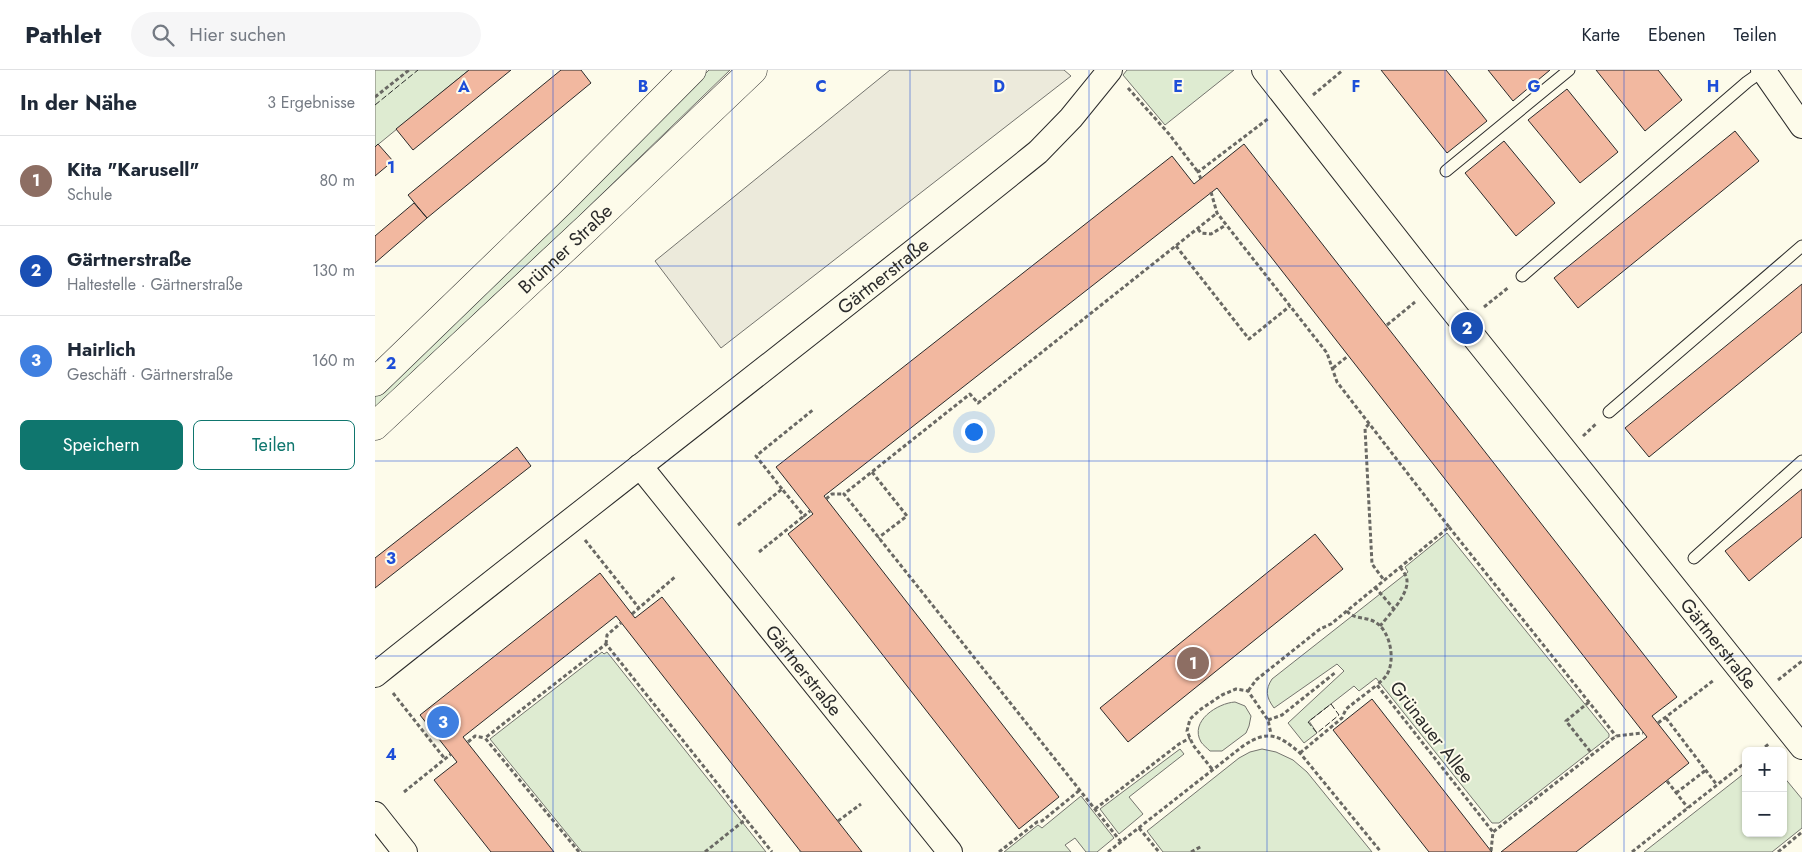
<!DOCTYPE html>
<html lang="de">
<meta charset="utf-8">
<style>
:root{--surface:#fff;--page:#f6f6f7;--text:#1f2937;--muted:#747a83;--line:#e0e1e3;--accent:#0f766e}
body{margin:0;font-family:Jost,sans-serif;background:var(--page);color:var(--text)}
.controls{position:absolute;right:15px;bottom:15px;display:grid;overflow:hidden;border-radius:8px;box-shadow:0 1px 4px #0004}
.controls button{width:45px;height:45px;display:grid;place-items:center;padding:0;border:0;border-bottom:1px solid var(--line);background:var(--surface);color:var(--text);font:25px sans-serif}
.you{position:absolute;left:598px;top:361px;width:18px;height:18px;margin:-12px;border:4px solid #fff;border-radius:50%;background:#1a73e8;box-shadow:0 0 0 8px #1a73e833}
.badge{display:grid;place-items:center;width:32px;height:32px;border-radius:50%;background:var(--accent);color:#fff;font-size:16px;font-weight:700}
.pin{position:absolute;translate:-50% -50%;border:2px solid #fff;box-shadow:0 1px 5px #0006}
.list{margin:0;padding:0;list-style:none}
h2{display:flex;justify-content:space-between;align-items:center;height:65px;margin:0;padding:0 20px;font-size:21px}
h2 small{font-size:16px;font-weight:400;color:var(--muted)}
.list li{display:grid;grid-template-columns:32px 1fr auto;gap:15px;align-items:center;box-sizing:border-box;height:90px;padding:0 20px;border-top:1px solid var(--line)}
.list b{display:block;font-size:19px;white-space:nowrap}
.list p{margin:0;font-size:16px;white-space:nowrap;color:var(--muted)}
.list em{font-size:16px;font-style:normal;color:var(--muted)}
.actions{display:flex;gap:10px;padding:15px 20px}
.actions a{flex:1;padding:11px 0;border:1px solid var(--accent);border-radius:8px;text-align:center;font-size:18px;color:var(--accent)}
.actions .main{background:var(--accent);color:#fff}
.icon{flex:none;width:28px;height:28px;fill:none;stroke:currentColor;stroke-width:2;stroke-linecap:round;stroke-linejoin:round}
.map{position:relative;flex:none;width:1427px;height:782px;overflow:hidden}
header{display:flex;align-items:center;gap:30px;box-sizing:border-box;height:70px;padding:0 25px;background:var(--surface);border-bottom:1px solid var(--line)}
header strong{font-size:24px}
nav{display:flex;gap:28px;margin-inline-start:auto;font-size:18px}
.search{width:350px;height:45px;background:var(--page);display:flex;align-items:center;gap:12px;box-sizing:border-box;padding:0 18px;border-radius:28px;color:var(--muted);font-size:19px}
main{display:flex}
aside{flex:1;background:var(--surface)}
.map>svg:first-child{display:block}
.green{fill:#deebd1;stroke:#74746e}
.parking{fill:#eceadb;stroke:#74746e}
.building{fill:#f2b8a0;stroke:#2b2b2b}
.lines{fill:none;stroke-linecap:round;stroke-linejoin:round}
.lane-casing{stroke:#2b2b2b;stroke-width:13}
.street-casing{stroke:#2b2b2b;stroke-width:26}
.primary-casing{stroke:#2b2b2b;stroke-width:29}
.path{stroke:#6a6964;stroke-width:3;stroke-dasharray:4 2.5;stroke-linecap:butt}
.lane{stroke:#fdfbea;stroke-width:11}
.street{stroke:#fdfbea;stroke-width:24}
.primary{stroke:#fdfbea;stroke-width:28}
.fence{stroke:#2b2b2b;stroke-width:1;stroke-dasharray:6 2.5;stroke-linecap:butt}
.grid{fill:none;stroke:#1d4ed8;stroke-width:1;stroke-opacity:0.55}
.labels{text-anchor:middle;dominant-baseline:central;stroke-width:4;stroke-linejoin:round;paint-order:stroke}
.street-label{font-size:19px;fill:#2b2b2b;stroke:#fdfbea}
.grid-label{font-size:16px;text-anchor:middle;font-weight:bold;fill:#1d4ed8;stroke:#fdfbea;stroke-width:4;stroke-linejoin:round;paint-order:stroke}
</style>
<header>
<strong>Pathlet</strong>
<div class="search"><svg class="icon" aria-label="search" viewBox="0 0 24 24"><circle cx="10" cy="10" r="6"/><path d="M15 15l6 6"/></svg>Hier suchen</div>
<nav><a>Karte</a><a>Ebenen</a><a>Teilen</a></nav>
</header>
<main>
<aside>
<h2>In der Nähe<small>3 Ergebnisse</small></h2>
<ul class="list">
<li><span class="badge" style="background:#8d6e63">1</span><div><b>Kita &quot;Karusell&quot;</b><p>Schule</p></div><em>80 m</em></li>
<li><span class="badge" style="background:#1a4fb4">2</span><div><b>Gärtnerstraße</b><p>Haltestelle · Gärtnerstraße</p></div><em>130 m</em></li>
<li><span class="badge" style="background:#3f7fe0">3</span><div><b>Hairlich</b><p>Geschäft · Gärtnerstraße</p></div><em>160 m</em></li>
</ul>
<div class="actions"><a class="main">Speichern</a><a>Teilen</a></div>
</aside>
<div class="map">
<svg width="1427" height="782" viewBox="0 0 1427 782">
<rect width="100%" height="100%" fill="#fdfbea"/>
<path class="green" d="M0,0H94L0,77Z
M334,0H355L202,148L0,337V326C113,219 225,111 334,0Z
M752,0H859L790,55L748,5Z
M1072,463L1234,664V667L1124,753H1117L1001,608L984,621L979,616L934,651L942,663L929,673L913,653L969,601L962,594L899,638C891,627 890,620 897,609L1033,502L1030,497Z
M227,582L229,584L232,582L391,782H207L115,669Z
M860,632L870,636L876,646L874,656L871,663L847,681H835C832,678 828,675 826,672C814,651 843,633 860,632Z
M805,679L809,684L754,727L768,744L744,764L725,739Z
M887,679L901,682L918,690L932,702L997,782H788L772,761L864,688L875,682Z
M1371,702V763H1408V706L1427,729V758L1397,782H1269Z
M706,726L739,768L722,782H711L700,768L690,775L696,782H629L663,755L667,758Z"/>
<path class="parking" d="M515,0H689L696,6L346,278L280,191Z"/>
<path class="building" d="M94,0H136L38,80L21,59Z
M186,0H206L216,13L52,148L33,125Z
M1006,0H1071L1112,51L1072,83Z
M1113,0H1175L1138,31Z
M1221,0H1283L1307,30L1270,61Z
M1192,19L1243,82L1205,113L1153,50Z
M1360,61L1384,91L1203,238L1179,208Z
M1129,71L1180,133L1141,166L1090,103Z
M3,74L18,91L0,106V77Z
M869,74L1302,627L1277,646L1314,693L1201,782H1126L1272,667L842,118L449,426L684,727L644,759L413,464L438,444L401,397L797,86L819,114Z
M39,133L52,148L0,193V166Z
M1427,214V262L1274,387L1250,358Z
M142,377L156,396L0,518V488Z
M1427,419V467L1374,511L1350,481Z
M940,464L968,499L753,672L725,638Z
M225,503L260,548L287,527L487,782H426L241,546L88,667L179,782H116L59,710L82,692L45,645Z
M997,629L1116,781L1117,782H1054L958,660Z"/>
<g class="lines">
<defs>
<path id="lane" d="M1071,101L1194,0
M1147,206L1372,12L1389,0
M1234,342L1427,176
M1319,488L1427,391"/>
<g id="street">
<path id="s1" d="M889,0L1059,217L1427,677"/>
<path d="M1388,0L1427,56"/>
<path id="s2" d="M265,396L575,782"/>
<path id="s3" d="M0,605C220,430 443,259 663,82L696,48L735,0"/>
<path d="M0,744L30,782"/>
</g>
<g id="primary">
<path d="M0,312L187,131L317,0"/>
<path id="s4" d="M0,356L212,158L378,0"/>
</g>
</defs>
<use href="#lane" class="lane-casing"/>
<use href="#street" class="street-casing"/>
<use href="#primary" class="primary-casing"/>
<path class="path" d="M753,18L794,64L823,102
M938,25L968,0
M0,27L34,0
M826,109L823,102L894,48
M836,122L842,143L952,283L962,312L1074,457L956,554L945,559L881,610L873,621
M823,159L826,163L836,164L851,155
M801,176L874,269L915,236
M1109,237L1134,217
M1012,255L1040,232
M958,298L973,286
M994,354L990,358L997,494L1009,510
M1208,366L1222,353
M497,402L532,446L503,468
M407,419L381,386L439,339
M451,429L457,424H469
M363,455L407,419L429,446L435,441
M1074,457L1241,666
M210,470L264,538
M384,482L429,446
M1000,517L1019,539
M972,541C979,550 990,546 1000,552C1016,561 1021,592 1011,606C1008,610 1005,612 1002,615
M257,544L301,506
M1005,556C1014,545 1033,525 1032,511C1032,506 1028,501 1025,497
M231,574L232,565L246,553
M1403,610L1427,591
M18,623L70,689
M1214,632L1191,651L1218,685
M1291,648L1342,715
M893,650L907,645L961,602
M1283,653L1339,610
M93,672L100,666L110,668
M1385,681L1395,673
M925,683L967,648L971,639L1002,615L1118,762
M837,699L818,675L812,661L815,649L826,639L847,625L861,619L873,621L893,650L896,664
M1292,711L1313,738
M29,722L76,684
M1301,723L1331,700
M720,739L804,674L815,668
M463,751L486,734
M764,758L784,782
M746,772L469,424L595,324L603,333L842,143
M1116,781L1118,762L1241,666L1268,663
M204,782L110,668L231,574L397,782
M330,782L371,749
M425,782L426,781
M624,782L662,752L667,751L705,720
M733,782L868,676C893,659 904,665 925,683L1006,782
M816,782L827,776
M1257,782L1371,692
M1403,782L1427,762"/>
<use href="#lane" class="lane"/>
<use href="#street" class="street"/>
<use href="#primary" class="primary"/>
<path class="fence" d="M0,35L43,0
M956,634L964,645L942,663L933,652Z"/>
</g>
<path class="grid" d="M178,0V782M357,0V782M535,0V782M714,0V782M892,0V782M1070,0V782M1249,0V782M0,196H1427M0,391H1427M0,586H1427"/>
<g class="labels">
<g class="street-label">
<text stroke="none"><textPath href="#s4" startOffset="260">Brünner Straße</textPath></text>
<text stroke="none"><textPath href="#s3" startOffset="646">Gärtnerstraße</textPath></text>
<text stroke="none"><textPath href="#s1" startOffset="732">Gärtnerstraße</textPath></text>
<text stroke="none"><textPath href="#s2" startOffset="262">Gärtnerstraße</textPath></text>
<text transform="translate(1057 662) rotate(52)">Grünauer Allee</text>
</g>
</g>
<g class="grid-label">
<text x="89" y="22">A</text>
<text x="268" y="22">B</text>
<text x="446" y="22">C</text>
<text x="624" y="22">D</text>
<text x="803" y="22">E</text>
<text x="981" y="22">F</text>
<text x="1159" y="22">G</text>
<text x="1338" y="22">H</text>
<text x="16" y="103">1</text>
<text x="16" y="299">2</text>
<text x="16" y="494">3</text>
<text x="16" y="690">4</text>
</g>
</svg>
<div class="controls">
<button>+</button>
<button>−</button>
</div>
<div class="you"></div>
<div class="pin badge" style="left:818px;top:593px;background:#8d6e63">1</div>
<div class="pin badge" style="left:1092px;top:258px;background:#1a4fb4">2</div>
<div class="pin badge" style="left:68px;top:652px;background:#3f7fe0">3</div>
</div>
</main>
